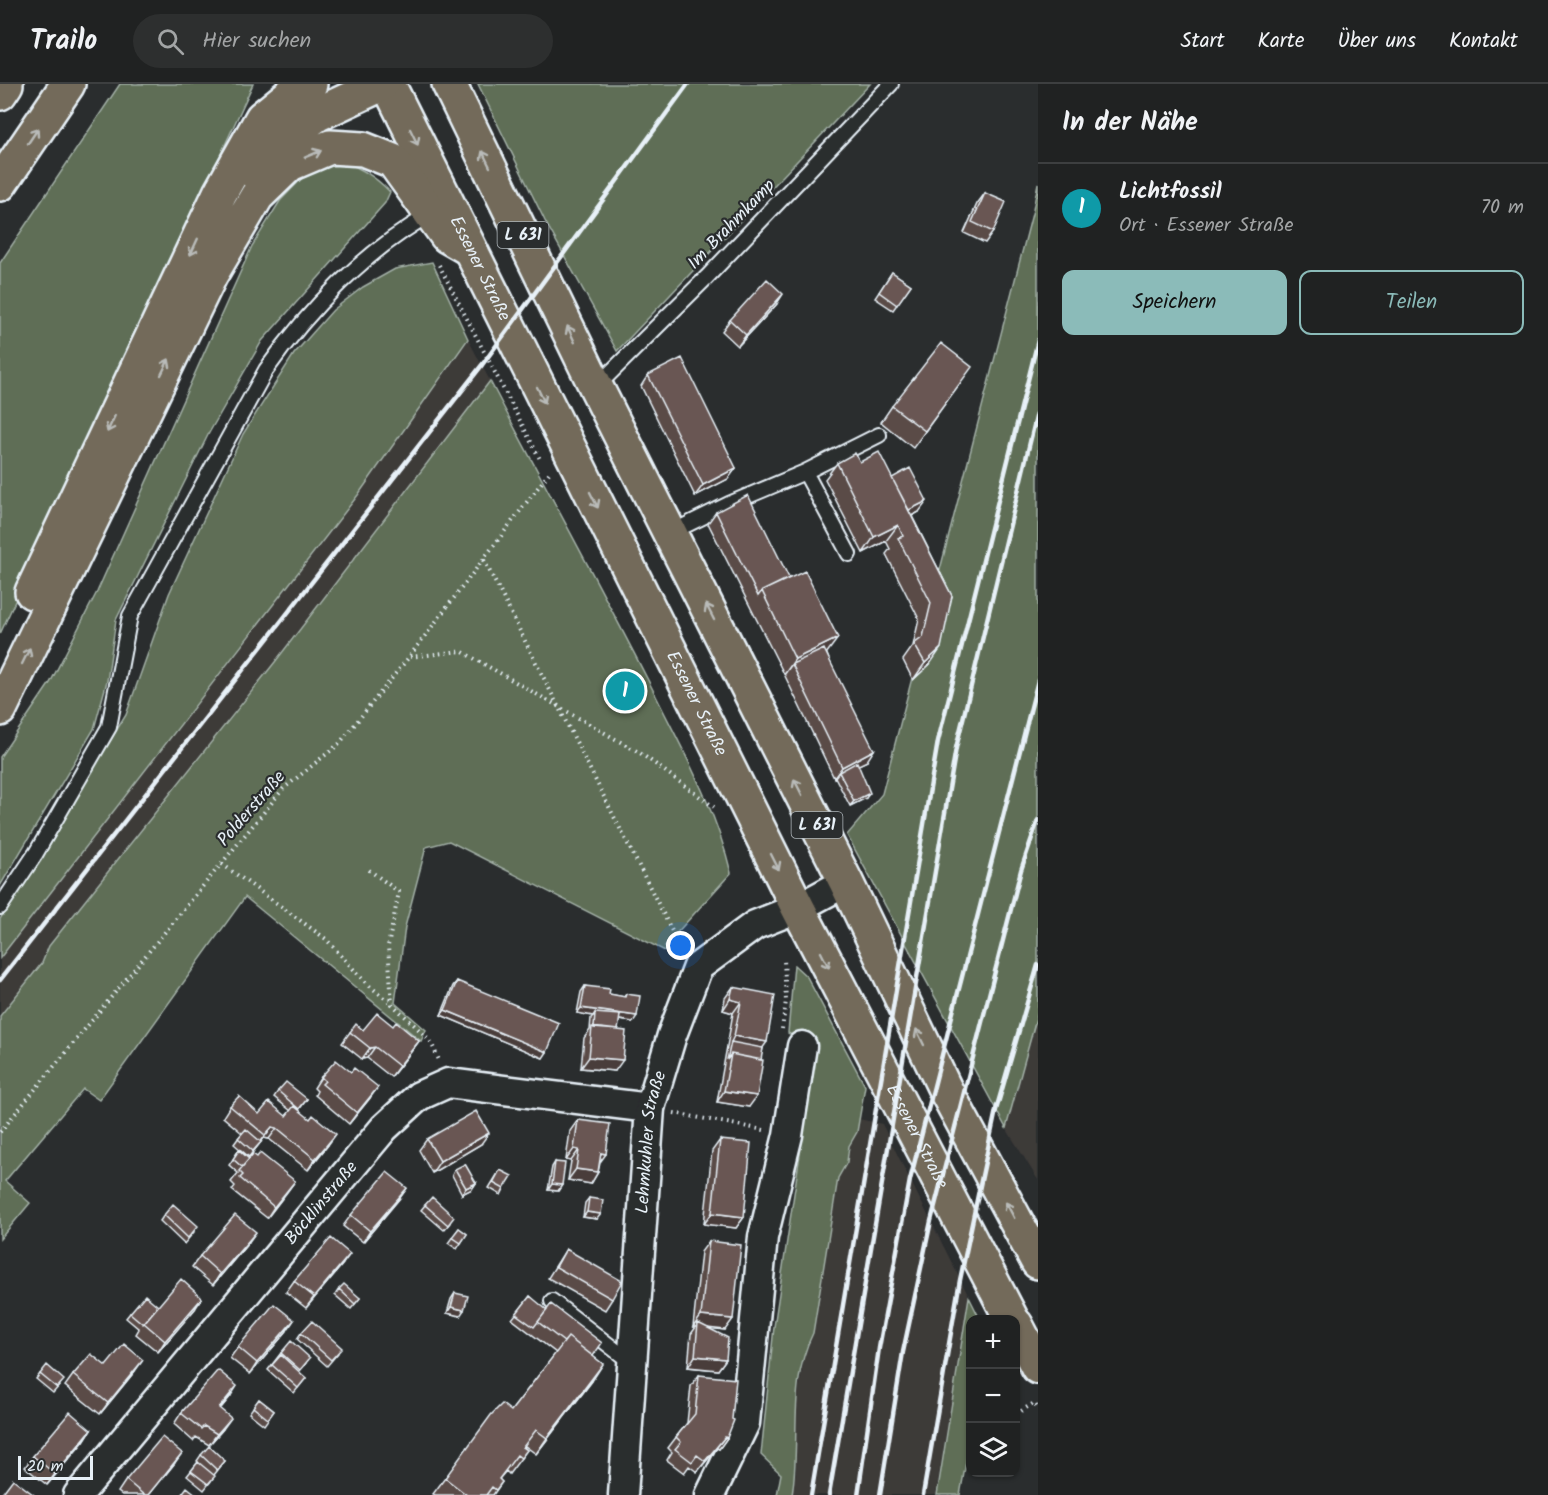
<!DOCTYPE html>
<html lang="de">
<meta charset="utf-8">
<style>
:root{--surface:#202222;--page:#2d2f2f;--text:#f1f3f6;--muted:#a2a4a5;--line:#3d3f40;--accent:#8bbbb9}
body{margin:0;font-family:Kalam,sans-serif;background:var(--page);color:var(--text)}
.controls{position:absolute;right:18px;bottom:18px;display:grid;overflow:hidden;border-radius:12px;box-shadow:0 2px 4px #0004}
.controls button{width:54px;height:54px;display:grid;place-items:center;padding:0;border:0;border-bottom:2px solid var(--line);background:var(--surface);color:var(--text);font:30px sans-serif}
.scale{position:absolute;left:18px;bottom:15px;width:75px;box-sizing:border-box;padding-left:6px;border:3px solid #e8f1f8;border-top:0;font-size:16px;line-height:21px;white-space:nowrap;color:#e8f1f8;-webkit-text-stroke:4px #2a2d2e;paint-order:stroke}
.you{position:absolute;left:681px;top:862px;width:21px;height:21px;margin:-15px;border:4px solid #fff;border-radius:50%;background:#1a73e8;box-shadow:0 0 0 9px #1a73e833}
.badge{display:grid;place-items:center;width:39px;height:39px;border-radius:50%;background:var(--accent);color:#fff;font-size:20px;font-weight:700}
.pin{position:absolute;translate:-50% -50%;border:3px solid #fff;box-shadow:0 2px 6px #0006}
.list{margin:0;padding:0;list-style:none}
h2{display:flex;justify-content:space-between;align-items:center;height:78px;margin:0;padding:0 24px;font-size:26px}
h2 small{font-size:20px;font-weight:400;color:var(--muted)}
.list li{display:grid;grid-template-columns:39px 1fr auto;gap:18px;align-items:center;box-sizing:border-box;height:90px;padding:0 24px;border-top:2px solid var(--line)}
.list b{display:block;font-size:22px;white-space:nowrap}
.list p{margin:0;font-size:20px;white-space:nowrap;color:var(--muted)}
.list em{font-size:20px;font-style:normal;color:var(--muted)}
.actions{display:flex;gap:12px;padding:18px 24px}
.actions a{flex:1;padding:14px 0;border:2px solid var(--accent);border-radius:12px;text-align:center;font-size:21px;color:var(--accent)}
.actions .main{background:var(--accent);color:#111}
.icon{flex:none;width:33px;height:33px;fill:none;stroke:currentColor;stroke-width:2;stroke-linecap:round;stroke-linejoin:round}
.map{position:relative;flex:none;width:1038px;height:1411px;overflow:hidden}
header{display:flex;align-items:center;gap:36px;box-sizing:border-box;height:84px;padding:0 30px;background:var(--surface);border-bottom:2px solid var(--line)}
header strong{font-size:28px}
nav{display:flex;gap:33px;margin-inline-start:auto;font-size:21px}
.search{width:420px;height:54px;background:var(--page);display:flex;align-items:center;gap:15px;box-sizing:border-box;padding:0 21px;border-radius:33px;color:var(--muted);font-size:22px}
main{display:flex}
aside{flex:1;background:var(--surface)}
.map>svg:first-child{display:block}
.built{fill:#3d3a39}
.green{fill:#5e6e56;stroke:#a3b0a7;stroke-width:1.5}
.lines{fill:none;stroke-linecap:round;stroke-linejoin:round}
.lane-casing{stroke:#e8f1f8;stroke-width:18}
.street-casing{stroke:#e8f1f8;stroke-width:33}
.primary-casing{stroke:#e8f1f8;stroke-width:38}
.highway-casing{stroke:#e8f1f8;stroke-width:38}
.path{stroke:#e8f1f8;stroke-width:4;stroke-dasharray:1.5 4.5;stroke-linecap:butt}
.lane{stroke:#2a2d2e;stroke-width:14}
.street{stroke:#2a2d2e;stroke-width:28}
.primary{stroke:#736b5a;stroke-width:33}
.highway{stroke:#736b5a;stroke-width:33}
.rail{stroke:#e8f1f8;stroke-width:4.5}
.wall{fill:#5a4b47;stroke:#e8f1f8;stroke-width:1.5}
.shaded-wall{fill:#4a3d3a;stroke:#e8f1f8;stroke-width:1.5}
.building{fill:#695753;stroke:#e8f1f8;stroke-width:1.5}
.oneway{stroke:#b9bbb9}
.labels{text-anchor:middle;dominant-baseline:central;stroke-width:4.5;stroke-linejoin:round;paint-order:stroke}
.shield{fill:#2a2d2e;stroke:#afb6bb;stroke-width:1.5}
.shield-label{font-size:16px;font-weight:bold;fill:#e8f1f8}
.street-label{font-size:18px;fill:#e8f1f8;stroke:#2a2d2e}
</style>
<header>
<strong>Trailo</strong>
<div class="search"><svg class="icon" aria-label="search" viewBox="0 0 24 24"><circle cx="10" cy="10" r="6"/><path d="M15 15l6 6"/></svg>Hier suchen</div>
<nav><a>Start</a><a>Karte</a><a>Über uns</a><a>Kontakt</a></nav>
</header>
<main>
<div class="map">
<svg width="1038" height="1411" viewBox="0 0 1038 1411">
<rect width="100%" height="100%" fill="#2a2d2e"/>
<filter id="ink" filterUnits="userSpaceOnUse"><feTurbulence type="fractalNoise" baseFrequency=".0167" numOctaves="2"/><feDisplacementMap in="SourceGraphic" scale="12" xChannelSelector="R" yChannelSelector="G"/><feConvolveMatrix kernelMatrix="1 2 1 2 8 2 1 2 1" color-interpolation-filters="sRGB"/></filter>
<g filter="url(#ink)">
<path class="built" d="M468,255L490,297L275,578L49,861L42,879L0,932V872Z
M1038,928V1096L1006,1044Z
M859,1035L882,1040L969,1213L936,1411H792L796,1386L794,1334L805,1266L813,1249L838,1094L847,1078L849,1062L857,1048Z"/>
<path class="green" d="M120,0H253L0,550V179Z
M478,0H870L617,267L545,137Z
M334,75C357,81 374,91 390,108L385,119L262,257L209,349L116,536L107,597L94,645L0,802V673L50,599L97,508L252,162L280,117L312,84Z
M1038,99V928L1006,1044L847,751L882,710L1033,126Z
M432,178L468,255L358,411L0,874V835L126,631L169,510L243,350L294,270L333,226L363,203L395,185Z
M490,297C544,401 601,503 654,608C683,667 716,725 731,789L665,862L667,868L449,757L426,763L405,843L395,919L426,946L421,957L245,813L99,1016L83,1005L5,1097L30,1119L0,1155V932L42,879L49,862L275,578Z
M794,881L807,893L865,1002L857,1048L849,1062L847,1078L838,1094L813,1249C787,1301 801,1356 792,1411H777L781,1390L761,1371L774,1243L816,964L788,949Z
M969,1213L980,1235L970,1236V1356L960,1411H937Z"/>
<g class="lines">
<defs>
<path id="lane" d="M596,303L707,193L891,0
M805,388L879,351
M670,449L729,420L805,388L849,470
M0,823L36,769L109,643L130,532L266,286C308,226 366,166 431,130
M552,1217L632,1279"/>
<g id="street">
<path id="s1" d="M78,1411L384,1044L419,1012L448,999L650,1024"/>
<path id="s2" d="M623,1411L650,1024L672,951L698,883L755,841L798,824L846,798"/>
<path d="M710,1411L745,1339L763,1153L788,1051L802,962"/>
</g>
<g id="primary">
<path id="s3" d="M388,0L798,824L1012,1236"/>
<path d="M449,0L596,303L846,798L945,1005L1038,1178"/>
<path d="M1016,1241L1038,1283"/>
</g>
<path id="highway" d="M0,9L6,0
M254,88L297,46L318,30L382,0
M0,100L68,0
M32,508L220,109L262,34L295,7L310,0
M0,625L210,192L257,112L290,80L330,63L363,65L393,77L447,152L468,164"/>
</defs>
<use href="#lane" class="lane-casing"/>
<use href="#street" class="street-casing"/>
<use href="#primary" class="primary-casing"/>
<use href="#highway" class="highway-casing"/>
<path class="path" d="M439,181L541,377
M484,476L674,851L683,863
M410,573L461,567L640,669L714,723
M222,780L326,855L366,899L392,920
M369,786L399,808L388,862L392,920L430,956L439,976
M782,945L786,917L784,875
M674,1029L764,1046
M0,1048L283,705L339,660L409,573L549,389
M1016,1330L1034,1319L1038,1325"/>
<use href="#lane" class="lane"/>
<use href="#street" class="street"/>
<use href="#primary" class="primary"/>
<use href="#highway" class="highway"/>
<path class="rail" d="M0,896L482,281L688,0
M811,1411L938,657L1038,256
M829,1411L956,664L1038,325
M858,1411L879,1264L910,1096L1038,596
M880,1411L903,1268L931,1137L1021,786L1038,736
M923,1411L960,1196L996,1026L1038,881"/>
</g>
<path class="wall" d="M985,109L993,148L985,159L964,149L977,120Z
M892,188L911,201L893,226L875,214Z
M776,221L738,262L722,247L730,236Z
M648,291L736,384L728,395L695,412L641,302Z
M960,299L913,364L881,338L892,322Z
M860,378L892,394L919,428L912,432L952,512L930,580L913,596L903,576L913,562L919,535L886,470L890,465L886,457L863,469L825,395L837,379Z
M716,428L827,570L867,677L858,681L866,714L850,722L835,693L834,694L784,590L708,439Z
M457,897L543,974L441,931L453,902Z
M585,902L609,910L624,913L626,910L633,938L619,936L618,946L615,987L581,984L584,954L590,946L591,934L593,932L577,929L581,908Z
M733,903L763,964L749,1023L717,1018L733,929L723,926L725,914Z
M393,942L419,957L391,993L367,974L362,975L342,959L350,948Z
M351,988L370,1014L349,1040L315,1011L317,1007L314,1004L321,993Z
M278,1007L307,1015L299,1026L328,1061L308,1086L269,1055L264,1054L249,1073L234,1060L242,1049L223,1033L230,1022L259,1030L286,1032L291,1027L274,1013Z
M578,1036L600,1079L598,1088L591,1100L568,1096L571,1077L566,1076L570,1047Z
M427,1055L481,1060L432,1089L419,1066Z
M720,1056L744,1133L736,1144L704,1140L712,1067Z
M239,1066L249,1075L257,1073L295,1097L267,1134L232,1106L235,1102L231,1098L238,1089L229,1081Z
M555,1078L562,1101L558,1107L548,1106L552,1083Z
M455,1085L476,1099L472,1105L462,1110L452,1091Z
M500,1086L504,1105L501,1111L489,1104Z
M407,1104L399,1115L363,1158L343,1142L351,1131Z
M589,1114L597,1135L583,1133L585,1119Z
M425,1121L450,1139L444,1146L421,1126Z
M164,1131L194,1148L184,1160L160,1137Z
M459,1144L467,1150L457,1165L448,1159Z
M709,1157L725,1246L709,1244L726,1275L718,1286L688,1283L691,1250L696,1243H693L701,1168Z
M248,1159L213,1201L192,1183L200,1172Z
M566,1165L612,1215L605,1226L548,1194Z
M342,1181L306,1224L286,1208L294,1197Z
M339,1205L360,1214L351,1225L335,1211Z
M455,1209L460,1232L447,1229L451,1215Z
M530,1212L593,1272L592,1297L536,1370L525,1362L524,1363L527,1366L509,1390L506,1387L499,1395L502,1398L493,1411H435L433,1410L445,1394L511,1327L556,1269L512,1235Z
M158,1222L195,1225L158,1268L136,1250L139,1245L126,1234L130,1229Z
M286,1248L250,1290L230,1274L238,1263Z
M301,1249L338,1269L327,1282L297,1255Z
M281,1269L306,1280L299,1288L306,1294L294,1309L268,1286Z
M106,1282L135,1287L100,1330L65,1302L73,1291Z
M40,1290L60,1301L53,1309L36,1295Z
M699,1291L727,1354L719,1365L717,1364L697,1388L689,1382L684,1389L667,1376L672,1368L668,1364L687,1339L691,1302Z
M230,1313L220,1325L223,1345L209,1361L196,1353L193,1357L174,1340L181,1329Z
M259,1315L274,1327L264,1341L249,1329Z
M91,1346L84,1357L47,1401L25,1383L33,1372Z
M201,1371L225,1377L214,1391L211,1397L204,1406L187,1392L198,1378L197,1377Z
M174,1380L149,1411H122L118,1408L126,1396Z"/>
<path class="shaded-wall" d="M783,210L776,221L738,262L746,251Z
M736,384L728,395L695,412L703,401Z
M927,417L919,428L897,439L905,428Z
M898,441L886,457L863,469L874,453Z
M838,554L826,570L792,580L784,591L795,575Z
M941,564L930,580L913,596L925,579Z
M874,666L867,677L840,690L839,688L834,694L842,683Z
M870,709L866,714L850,722L854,717Z
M730,915L741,918L733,929L723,926Z
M581,924L637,932L633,938L595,932V929L593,932L577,929Z
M445,926L547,968L543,974L441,931Z
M734,952L767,958L759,969L731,958Z
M419,957L411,968L391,993L399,982Z
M375,963L367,974L362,975L370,964Z
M589,973L623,976L615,987L581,984Z
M378,1003L370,1014L349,1040L357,1029Z
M724,1007L757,1012L749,1023L717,1018Z
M272,1043L277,1044L269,1055L264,1054L249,1073Z
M489,1049L481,1060L432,1089L440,1077Z
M336,1050L328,1061L308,1086L315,1075Z
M574,1065L579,1066L571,1077L566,1076Z
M601,1069L606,1070L598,1081Z
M576,1085L598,1088L591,1100L568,1096Z
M295,1097L287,1108L267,1134L274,1123Z
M476,1099L472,1105L462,1110L466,1104Z
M552,1100L562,1101L558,1107L548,1106Z
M407,1104L399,1115L363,1158L370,1147Z
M587,1128L601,1130L597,1135L583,1133Z
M712,1129L744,1133L736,1144L704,1140Z
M256,1148L248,1159L213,1201L220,1190Z
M350,1170L342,1181L306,1224L314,1213Z
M202,1214L195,1225L158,1268L165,1257Z
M451,1223L464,1226L460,1232L447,1229Z
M701,1232L733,1235L725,1246L698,1243V1239L696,1243H693Z
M294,1236L286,1248L250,1290L257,1279Z
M695,1272L726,1275L718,1286L688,1283Z
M143,1276L135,1287L100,1330L108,1319Z
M603,1280L592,1297L536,1370L547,1354Z
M237,1302L230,1313L212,1335L219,1324Z
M231,1334L223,1345L209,1361L217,1350Z
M91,1346L84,1357L47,1401L55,1390Z
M725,1353L727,1354L719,1365L717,1364L697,1388Z
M182,1369L174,1380L149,1411H148Z"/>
<path class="building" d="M985,109L1006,118L993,148L972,138Z
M892,188L911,201L897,221L879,208Z
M767,195L783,210L746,251L730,236Z
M941,259L972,283L925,347L892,322Z
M682,274L736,384L703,401L648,291Z
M879,368L952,512L941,564L925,579L914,560L923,553L931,519L898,454L903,452L898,441L874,453L837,379L855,369L860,378Z
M910,384L927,417L909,426L892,394Z
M748,411L789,494L762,507L758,512L716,428Z
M805,487L838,554L795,575L762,507Z
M824,565L874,666L842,683L792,580Z
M857,678L870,709L854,717L839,688Z
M457,897L559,939L547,968L445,926Z
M585,902L610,905L609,910L625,913L626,910L640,912L637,932L581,924Z
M733,903L775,911L767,958L734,952L741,918L730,915Z
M377,929L393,942L396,938L419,957L399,982L375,963L370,964L350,948L356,940L363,946Z
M595,929L620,931L618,946L594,944Z
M592,943L626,947L623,976L589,973Z
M731,958L763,964L761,976L731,970L727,976Z
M731,970L763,976L757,1012L724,1007Z
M336,976L351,988L354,984L378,1003L357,1029L322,1000L325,997L321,993Z
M286,998L307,1015L299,1025L278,1007Z
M239,1012L259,1030L269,1018L286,1032L294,1022L310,1035L313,1031L336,1050L315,1075L277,1044L272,1043L265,1051L230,1022Z
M476,1027L489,1049L440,1077L427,1055Z
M578,1036L610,1040L606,1070L601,1069L598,1088L576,1085L579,1066L574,1065Z
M246,1045L261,1058L253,1067L238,1054Z
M720,1056L751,1059L744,1133L712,1129Z
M239,1066L249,1075L242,1083L233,1075Z
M260,1069L295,1097L274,1123L240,1094L243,1091L239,1087L253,1070L257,1073Z
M555,1078L565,1079L562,1101L552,1100Z
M465,1080L476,1099L466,1104L455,1085Z
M500,1086L512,1092L504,1105L493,1099Z
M387,1088L407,1104L370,1147L351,1131Z
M432,1113L454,1133L448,1141L425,1121Z
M589,1114L603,1116L601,1130L587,1128Z
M173,1120L198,1142L188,1154L164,1131Z
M235,1131L256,1148L220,1190L200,1172Z
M459,1144L467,1150L461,1159L452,1153Z
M331,1154L350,1170L314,1213L294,1197Z
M709,1157L741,1161L733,1235L701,1232Z
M566,1165L622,1197L612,1215L556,1183Z
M181,1195L202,1214L165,1257L144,1239Z
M344,1200L360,1214L355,1220L339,1205Z
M455,1209L468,1212L464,1226L451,1223Z
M145,1211L158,1222L143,1240L130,1229Z
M530,1212L547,1226L534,1243L516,1230Z
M274,1220L294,1236L257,1279L238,1263Z
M551,1220L602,1259L593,1272L568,1253L564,1258L538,1238Z
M312,1237L342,1264L331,1276L301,1249Z
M698,1239L728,1254L726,1275L695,1272Z
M568,1253L603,1280L547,1354L536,1346L523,1363L527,1366L521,1374L517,1371L499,1395L502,1398L496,1406L492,1403L486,1411H467L445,1394L491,1331L502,1320L511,1327Z
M291,1257L310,1274L300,1286L281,1269Z
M124,1260L143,1276L108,1319L73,1291L91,1270L106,1282Z
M281,1271L306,1294L298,1304L272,1281Z
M47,1281L64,1296L57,1304L40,1290Z
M218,1286L237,1302L219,1324L231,1334L217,1350L204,1342L201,1345L181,1329Z
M699,1291L736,1295L732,1335L734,1336L727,1354L725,1353L705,1377L697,1371L692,1378L675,1365L681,1358L676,1353L695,1330Z
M259,1315L274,1327L268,1335L253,1323Z
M70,1328L91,1346L55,1390L33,1372Z
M162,1353L182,1369L148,1411H144L126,1396Z
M209,1362L225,1377L217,1386L201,1371Z
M198,1378L215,1392L208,1400L191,1387Z
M13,1395L34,1411H1Z
M187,1403L197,1411H181Z"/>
<defs><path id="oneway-shaft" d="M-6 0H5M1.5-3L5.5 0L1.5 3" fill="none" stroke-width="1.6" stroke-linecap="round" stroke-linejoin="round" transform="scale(1.5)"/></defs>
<g class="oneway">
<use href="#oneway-shaft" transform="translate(33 52) rotate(-56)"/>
<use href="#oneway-shaft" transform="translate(414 53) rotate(64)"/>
<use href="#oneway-shaft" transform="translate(313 70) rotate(-23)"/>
<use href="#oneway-shaft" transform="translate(486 75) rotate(-116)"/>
<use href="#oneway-shaft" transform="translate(194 163) rotate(115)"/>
<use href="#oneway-shaft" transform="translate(571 250) rotate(-115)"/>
<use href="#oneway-shaft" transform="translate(165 283) rotate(-64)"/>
<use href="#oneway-shaft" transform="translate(541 311) rotate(64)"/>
<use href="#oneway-shaft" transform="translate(111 340) rotate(115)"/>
<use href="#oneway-shaft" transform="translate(594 416) rotate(63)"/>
<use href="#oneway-shaft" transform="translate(710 528) rotate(-117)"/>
<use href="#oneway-shaft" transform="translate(26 572) rotate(-64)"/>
<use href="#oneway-shaft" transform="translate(798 703) rotate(-117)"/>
<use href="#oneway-shaft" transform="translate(775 778) rotate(63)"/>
<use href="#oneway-shaft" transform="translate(825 876) rotate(63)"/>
<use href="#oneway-shaft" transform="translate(920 953) rotate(-116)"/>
<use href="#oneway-shaft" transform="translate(1010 1126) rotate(-118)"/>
</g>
</g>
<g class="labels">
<g class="shield">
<rect x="497.5" y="138" width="51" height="26" rx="4.5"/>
<rect x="791.5" y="728" width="51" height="26" rx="4.5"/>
</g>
<g class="shield-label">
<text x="523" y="151">L 631</text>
<text x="817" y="741">L 631</text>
</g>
<g class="street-label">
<text transform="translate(732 141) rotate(-46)">Im Brahmkamp</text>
<text stroke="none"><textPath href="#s3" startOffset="206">Essener Straße</textPath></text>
<text stroke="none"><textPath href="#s3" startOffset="692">Essener Straße</textPath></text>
<text transform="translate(252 725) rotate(-49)">Polderstraße</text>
<text stroke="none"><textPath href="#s3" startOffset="1178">Essener Straße</textPath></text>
<text stroke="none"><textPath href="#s2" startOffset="354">Lehmkuhler Straße</textPath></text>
<text stroke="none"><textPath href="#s1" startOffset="380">Böcklinstraße</textPath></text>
</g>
</g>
</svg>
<div class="controls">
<button>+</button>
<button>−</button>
<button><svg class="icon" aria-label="layers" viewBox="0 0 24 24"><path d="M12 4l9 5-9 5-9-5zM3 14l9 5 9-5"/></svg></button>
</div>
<div class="scale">20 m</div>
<div class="you"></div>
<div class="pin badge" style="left:625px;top:607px;background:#0f9aa8">1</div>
</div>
<aside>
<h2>In der Nähe<small></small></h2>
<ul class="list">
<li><span class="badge" style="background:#0f9aa8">1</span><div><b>Lichtfossil</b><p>Ort · Essener Straße</p></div><em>70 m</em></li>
</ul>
<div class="actions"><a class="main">Speichern</a><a>Teilen</a></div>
</aside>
</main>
